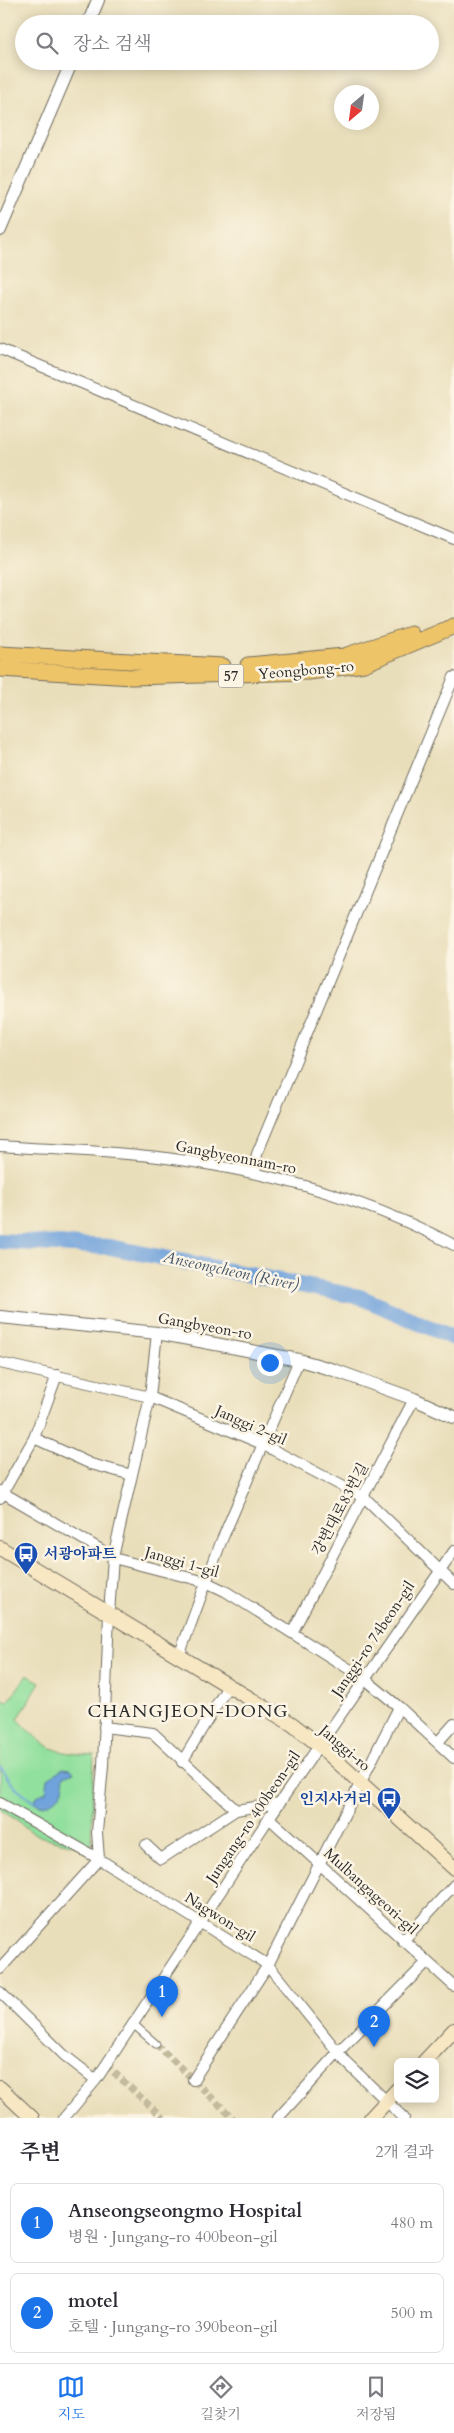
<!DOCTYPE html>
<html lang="ko">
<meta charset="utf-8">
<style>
:root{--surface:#fff;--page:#f7f7f7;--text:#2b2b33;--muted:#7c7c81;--line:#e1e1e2;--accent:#1a73e8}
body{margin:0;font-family:Cardo,"Noto Serif KR",serif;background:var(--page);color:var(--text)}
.controls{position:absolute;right:15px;bottom:15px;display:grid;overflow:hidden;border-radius:8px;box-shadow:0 2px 12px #0003}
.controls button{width:45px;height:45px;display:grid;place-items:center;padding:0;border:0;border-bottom:1px solid var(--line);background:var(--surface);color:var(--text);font:25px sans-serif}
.compass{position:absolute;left:334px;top:85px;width:45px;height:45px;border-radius:50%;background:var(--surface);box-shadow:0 2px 12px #0003;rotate:209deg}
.you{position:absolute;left:269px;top:1362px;width:18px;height:18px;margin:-12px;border:4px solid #fff;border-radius:50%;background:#1a73e8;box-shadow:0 0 0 8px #1a73e833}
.badge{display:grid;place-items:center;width:32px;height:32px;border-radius:50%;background:var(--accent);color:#fff;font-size:16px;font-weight:700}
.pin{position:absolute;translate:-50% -41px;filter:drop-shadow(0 1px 2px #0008)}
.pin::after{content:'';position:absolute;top:26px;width:18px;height:15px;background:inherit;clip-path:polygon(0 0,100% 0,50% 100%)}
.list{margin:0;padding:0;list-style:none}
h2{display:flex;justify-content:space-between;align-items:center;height:65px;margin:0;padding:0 20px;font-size:21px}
h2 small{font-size:16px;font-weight:400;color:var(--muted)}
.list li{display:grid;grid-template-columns:32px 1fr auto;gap:15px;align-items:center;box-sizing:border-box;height:80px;margin:0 10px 10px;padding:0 10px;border:1px solid var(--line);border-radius:8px}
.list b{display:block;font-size:19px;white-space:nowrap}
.list p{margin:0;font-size:16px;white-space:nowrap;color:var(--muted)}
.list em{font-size:16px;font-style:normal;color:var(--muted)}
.icon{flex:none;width:28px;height:28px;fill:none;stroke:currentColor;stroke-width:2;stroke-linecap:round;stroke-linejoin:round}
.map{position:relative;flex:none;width:454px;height:2118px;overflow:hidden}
.search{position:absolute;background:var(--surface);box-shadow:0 2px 12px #0003;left:15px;right:15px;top:15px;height:55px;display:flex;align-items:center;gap:12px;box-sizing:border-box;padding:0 18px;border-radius:28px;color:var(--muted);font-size:19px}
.sheet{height:245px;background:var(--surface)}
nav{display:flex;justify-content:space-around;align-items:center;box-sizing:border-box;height:70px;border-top:1px solid var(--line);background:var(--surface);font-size:14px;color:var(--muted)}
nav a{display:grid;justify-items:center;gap:2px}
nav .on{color:var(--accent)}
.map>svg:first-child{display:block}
.green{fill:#92e09e;stroke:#5e8664}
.water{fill:#6fa2db;stroke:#4d6683}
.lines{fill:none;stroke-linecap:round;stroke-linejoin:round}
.stream{stroke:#6fa2db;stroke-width:2.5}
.river{stroke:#6fa2db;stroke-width:16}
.pedestrian-tunnel{stroke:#c3ba9d;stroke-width:7;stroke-dasharray:7 3.5;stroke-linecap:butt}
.pedestrian-casing{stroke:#6e6a5d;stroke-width:9}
.minor-casing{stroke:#6e6a5d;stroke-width:12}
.tertiary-casing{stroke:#6e6a5d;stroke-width:14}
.secondary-casing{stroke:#6e6a5d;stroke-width:16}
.primary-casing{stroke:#6e6a5d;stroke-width:17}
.pedestrian{stroke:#fff;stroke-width:7}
.minor{stroke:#fff;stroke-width:10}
.tertiary{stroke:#fff;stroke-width:12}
.secondary{stroke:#f8e7c3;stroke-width:14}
.primary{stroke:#eec469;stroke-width:15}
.labels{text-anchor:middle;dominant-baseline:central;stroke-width:5;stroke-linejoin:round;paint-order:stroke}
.shield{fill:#fcf5e5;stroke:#6a6863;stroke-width:1}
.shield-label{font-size:14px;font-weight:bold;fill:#2b2b2b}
.street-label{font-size:15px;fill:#2b2b2b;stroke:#fcf5e5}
.transit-label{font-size:15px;font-weight:bold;fill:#164399;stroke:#fcf5e5;text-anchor:start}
.water-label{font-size:16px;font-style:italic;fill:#435569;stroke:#fcf5e5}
.quarter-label{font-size:18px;letter-spacing:1px;fill:#2b2b2b;stroke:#fcf5e5}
</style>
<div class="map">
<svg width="454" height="2118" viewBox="0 0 454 2118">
<rect width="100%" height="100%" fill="#fcf5e5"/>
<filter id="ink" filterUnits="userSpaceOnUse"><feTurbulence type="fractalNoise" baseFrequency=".02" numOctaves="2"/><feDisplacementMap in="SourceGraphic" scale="10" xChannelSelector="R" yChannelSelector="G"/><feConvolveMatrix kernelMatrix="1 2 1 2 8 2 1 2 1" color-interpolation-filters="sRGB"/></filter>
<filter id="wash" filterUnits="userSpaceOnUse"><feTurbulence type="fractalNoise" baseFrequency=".0096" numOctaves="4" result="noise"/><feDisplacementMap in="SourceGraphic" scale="20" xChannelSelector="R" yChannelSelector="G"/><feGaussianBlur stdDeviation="1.12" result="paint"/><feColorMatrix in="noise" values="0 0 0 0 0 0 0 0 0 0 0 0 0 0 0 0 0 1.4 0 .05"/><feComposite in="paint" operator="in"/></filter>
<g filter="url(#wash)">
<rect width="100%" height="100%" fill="#e9deba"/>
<path class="green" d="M27,1675L40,1682L18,1719C46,1749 52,1753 94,1755L91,1846L85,1848L35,1835L17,1820L0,1810V1699L8,1702Z"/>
<path class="water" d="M63,1768L71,1769L74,1772L64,1776C63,1780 64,1785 63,1789C60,1798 47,1806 38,1805L35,1800L37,1796L46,1792L48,1778Z"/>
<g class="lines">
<path class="stream" d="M0,1767L15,1787L35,1803"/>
<path class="river" d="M0,1241L110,1247L360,1297L454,1338"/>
</g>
</g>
<g filter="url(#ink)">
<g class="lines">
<path class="pedestrian-tunnel" d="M156,2044L233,2118
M106,2065L163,2118"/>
<defs>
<path id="pedestrian" d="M133,2024L156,2044"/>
<path id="minor" d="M0,349L454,539
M0,1146C55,1150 111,1151 166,1158C266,1171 365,1198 454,1245
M255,1173L257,1154L454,677
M0,1363L150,1397L262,1444L365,1498L454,1584
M34,1438L91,1464L132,1475
M0,1491L117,1559L206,1582L225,1591L365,1679L399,1707L454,1758
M0,1498L34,1438L57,1375
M292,1633L414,1399
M179,1656L221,1542L299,1360
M104,1727L153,1733L236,1810
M438,1742L454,1724
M182,1762L228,1686
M0,1803L99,1859L268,1965L345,2061L404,2118
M269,1818L454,1986
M146,1845L161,1859L236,1810L279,1803
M403,1941L454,1885
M0,1969L99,1859L97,1832L103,1766L109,1614L113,1557L150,1397L157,1333
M0,1992L64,2055L96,2080
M193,2080L268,1965L399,1707
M64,2118L96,2080L269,1818L454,1551
M278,2118L338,2052L427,1962"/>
<path id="tertiary" d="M88,24L98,0
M0,230L72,61
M0,1317L157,1333L299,1360L334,1370L414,1399L454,1417"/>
<path id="secondary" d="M0,1548L292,1724L319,1745L454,1868
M424,2062L454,2030
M0,2088L32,2118
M371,2118L398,2089"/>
<path id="primary" d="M0,654L223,666
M248,665L344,656L411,634
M0,669L132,677L309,672L364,664L454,626"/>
</defs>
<use href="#pedestrian" class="pedestrian-casing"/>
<use href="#minor" class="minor-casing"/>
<use href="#tertiary" class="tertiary-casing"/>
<use href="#secondary" class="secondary-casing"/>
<use href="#primary" class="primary-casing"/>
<use href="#pedestrian" class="pedestrian"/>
<use href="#minor" class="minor"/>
<use href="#tertiary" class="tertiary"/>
<use href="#secondary" class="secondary"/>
<use href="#primary" class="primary"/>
</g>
</g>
<defs>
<symbol id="bus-pin" viewBox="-11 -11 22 30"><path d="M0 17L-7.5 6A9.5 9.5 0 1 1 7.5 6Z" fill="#1a4fb4" stroke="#fcf5e5"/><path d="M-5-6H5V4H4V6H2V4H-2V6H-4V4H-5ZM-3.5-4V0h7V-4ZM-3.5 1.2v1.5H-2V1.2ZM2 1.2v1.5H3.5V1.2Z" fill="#fff"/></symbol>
</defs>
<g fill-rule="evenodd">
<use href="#bus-pin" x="12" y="1540" width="28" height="38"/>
<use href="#bus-pin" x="375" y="1785" width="28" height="38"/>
</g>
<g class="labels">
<rect class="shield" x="218.5" y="664.5" width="25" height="23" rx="4"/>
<g class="shield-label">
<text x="231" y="676">57</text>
</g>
<g class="street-label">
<text transform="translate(306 670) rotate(-5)">Yeongbong-ro</text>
<text transform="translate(236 1157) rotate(11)">Gangbyeonnam-ro</text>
<text transform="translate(205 1326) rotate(10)">Gangbyeon-ro</text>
<text transform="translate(251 1425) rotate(24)">Janggi 2-gil</text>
<text transform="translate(340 1509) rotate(-62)">강변대로83번길</text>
<text transform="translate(182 1562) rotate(16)">Janggi 1-gil</text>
<text transform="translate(373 1639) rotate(-56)">Janggi-ro 74beon-gil</text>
<text transform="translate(345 1748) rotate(41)">Janggi-ro</text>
<text transform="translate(253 1817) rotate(-56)">Jungang-ro 400beon-gil</text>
<text transform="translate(371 1891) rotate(42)">Mulbangageori-gil</text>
<text transform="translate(220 1917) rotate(32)">Nagwon-gil</text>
</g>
<g class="transit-label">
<text x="44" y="1554">서광아파트</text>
<text x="372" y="1799" text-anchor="end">인지사거리</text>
</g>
<g class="water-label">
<text transform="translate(231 1271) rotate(12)">Anseongcheon (River)</text>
</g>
<g class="quarter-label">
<text x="188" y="1711">CHANGJEON-DONG</text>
</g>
</g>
</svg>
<div class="controls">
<button><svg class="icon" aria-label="layers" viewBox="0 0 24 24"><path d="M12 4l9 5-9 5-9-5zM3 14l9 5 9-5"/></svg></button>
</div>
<svg class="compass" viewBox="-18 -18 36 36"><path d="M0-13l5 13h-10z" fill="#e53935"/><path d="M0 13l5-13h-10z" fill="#7c7c81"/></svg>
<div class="you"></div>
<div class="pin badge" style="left:162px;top:2017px">1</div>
<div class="pin badge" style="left:374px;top:2047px">2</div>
<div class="search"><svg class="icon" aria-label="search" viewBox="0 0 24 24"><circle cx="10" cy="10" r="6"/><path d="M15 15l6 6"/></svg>장소 검색</div>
</div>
<section class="sheet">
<h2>주변<small>2개 결과</small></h2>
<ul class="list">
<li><span class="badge">1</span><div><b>Anseongseongmo Hospital</b><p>병원 · Jungang-ro 400beon-gil</p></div><em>480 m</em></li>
<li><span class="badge">2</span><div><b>motel</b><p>호텔 · Jungang-ro 390beon-gil</p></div><em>500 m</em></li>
</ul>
</section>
<nav>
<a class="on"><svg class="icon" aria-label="map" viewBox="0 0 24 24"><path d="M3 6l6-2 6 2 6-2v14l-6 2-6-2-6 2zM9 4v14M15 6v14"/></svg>지도</a>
<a><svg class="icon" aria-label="directions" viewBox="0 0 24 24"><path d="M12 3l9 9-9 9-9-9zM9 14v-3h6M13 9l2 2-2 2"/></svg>길찾기</a>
<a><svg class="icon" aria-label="saved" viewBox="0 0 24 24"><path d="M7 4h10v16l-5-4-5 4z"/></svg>저장됨</a>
</nav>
